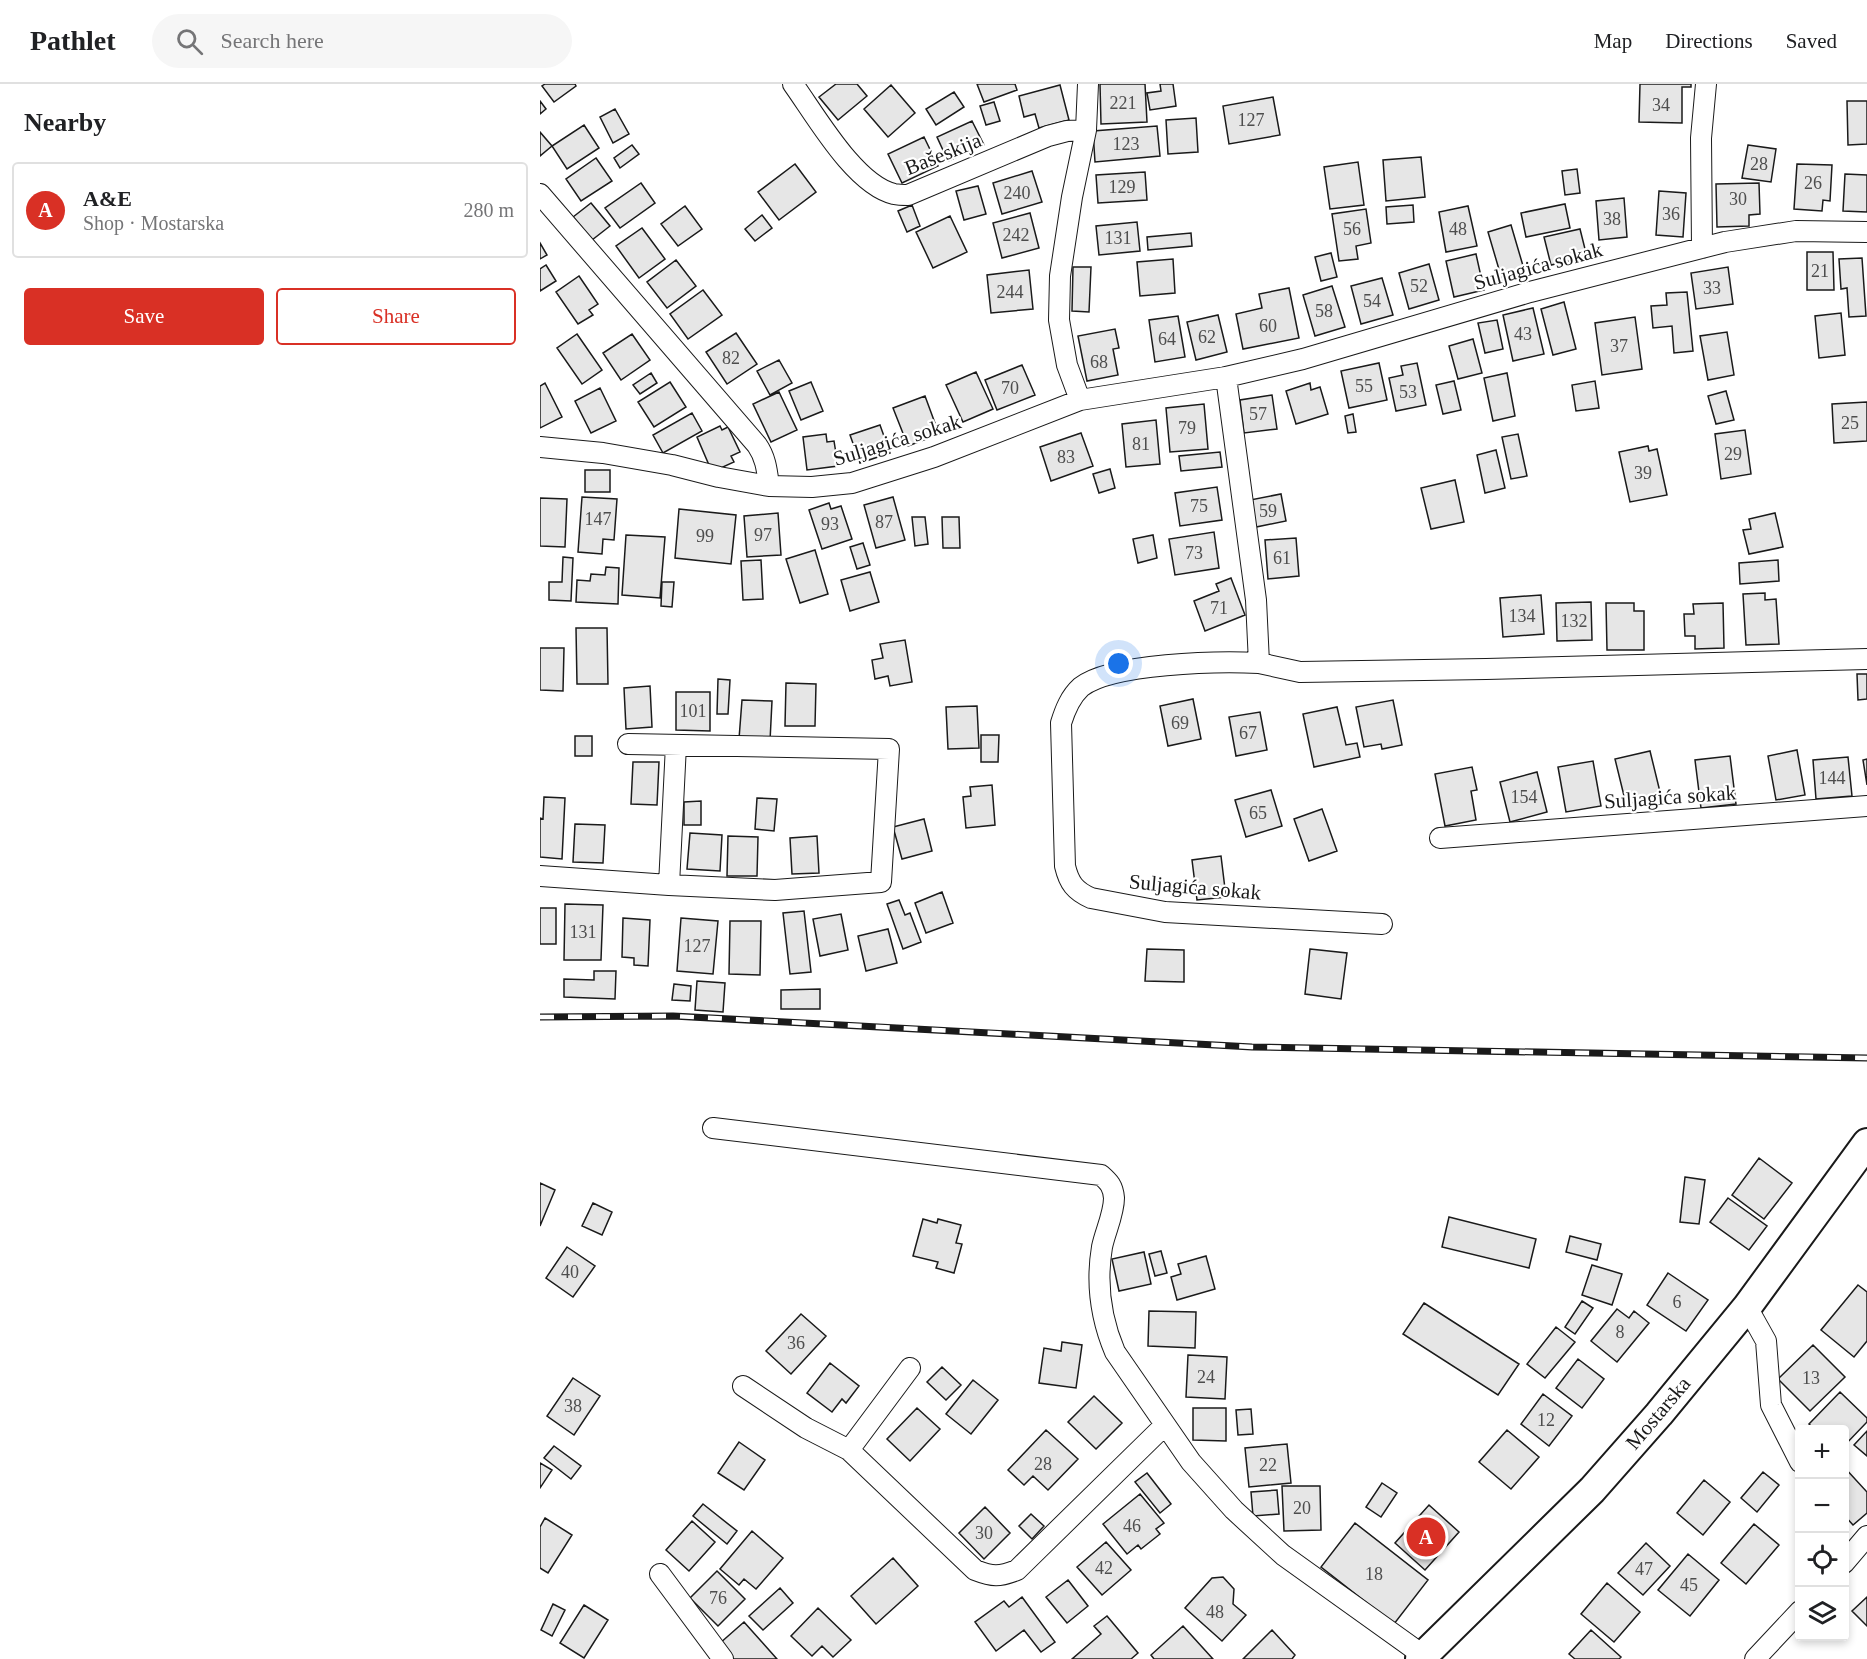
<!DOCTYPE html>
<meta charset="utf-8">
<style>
:root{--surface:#fff;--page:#f6f6f6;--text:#202124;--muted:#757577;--line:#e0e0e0;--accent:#d93025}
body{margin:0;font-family:Georgia,serif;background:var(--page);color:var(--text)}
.controls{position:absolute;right:18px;bottom:18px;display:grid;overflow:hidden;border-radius:6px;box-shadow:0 3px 9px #0003}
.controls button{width:54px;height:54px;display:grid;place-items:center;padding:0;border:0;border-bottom:2px solid var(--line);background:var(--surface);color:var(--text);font:30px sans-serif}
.you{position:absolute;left:579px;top:580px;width:21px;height:21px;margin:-15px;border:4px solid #fff;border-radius:50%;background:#1a73e8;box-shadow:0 0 0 9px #1a73e833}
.badge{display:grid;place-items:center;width:39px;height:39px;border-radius:50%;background:var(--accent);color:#fff;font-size:20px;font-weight:700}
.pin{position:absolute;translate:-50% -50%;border:3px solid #fff;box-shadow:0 2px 6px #0006}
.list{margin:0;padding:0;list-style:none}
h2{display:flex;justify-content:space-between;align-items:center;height:78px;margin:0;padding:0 24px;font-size:26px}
h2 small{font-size:20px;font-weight:400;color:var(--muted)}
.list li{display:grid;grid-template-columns:39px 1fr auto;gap:18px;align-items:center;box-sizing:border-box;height:96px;margin:0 12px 12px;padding:0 12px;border:2px solid var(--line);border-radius:6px}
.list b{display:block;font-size:22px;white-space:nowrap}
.list p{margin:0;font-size:20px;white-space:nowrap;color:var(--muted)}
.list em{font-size:20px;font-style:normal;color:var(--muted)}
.actions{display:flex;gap:12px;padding:18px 24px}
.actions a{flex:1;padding:14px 0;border:2px solid var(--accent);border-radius:6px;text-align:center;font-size:21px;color:var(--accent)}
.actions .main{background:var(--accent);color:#fff}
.icon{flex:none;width:33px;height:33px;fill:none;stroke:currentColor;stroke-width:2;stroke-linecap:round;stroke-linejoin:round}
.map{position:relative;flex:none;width:1327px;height:1575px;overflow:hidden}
header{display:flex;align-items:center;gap:36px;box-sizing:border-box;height:84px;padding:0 30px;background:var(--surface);border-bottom:2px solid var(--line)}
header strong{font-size:28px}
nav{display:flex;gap:33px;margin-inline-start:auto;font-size:21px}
.search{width:420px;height:54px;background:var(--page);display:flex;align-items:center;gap:15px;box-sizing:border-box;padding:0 21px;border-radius:33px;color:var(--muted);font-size:22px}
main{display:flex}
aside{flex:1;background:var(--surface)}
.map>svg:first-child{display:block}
.building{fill:#e6e6e6;stroke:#1a1a1a;stroke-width:1.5}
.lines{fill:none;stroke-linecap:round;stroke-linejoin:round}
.street-casing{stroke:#1a1a1a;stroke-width:22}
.secondary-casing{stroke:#1a1a1a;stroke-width:32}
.street{stroke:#fff;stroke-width:20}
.secondary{stroke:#fff;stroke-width:28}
.rail-casing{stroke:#1a1a1a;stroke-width:7}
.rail{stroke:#fff;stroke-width:4.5;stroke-dasharray:14;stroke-linecap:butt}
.labels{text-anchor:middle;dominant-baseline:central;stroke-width:4.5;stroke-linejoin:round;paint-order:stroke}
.number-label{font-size:18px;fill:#4d4d4d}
.street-label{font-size:21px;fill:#1a1a1a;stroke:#fff}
</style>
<header>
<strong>Pathlet</strong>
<div class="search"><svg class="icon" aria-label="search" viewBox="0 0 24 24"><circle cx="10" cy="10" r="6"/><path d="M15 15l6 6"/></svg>Search here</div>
<nav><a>Map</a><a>Directions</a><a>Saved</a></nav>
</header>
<main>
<aside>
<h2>Nearby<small></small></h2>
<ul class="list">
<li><span class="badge">A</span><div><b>A&amp;E</b><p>Shop · Mostarska</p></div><em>280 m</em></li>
</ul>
<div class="actions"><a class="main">Save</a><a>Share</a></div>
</aside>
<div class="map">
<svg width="1327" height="1575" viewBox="0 0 1327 1575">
<rect width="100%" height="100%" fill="#fff"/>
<path class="building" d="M5,0H35L36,2L14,18L2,2Z
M296,0H317L327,12L298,36L279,13Z
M437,0H475L477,6L444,18Z
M560,0H605L607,38L561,40Z
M620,0H633L636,22L610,26L607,9L621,7Z
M1100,0H1151V3H1142V39L1099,38Z
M351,1L375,29L348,53L324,25Z
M520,1L529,36L499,44L495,30L484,33L479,12Z
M414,8L424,23L396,41L386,25Z
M733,13L740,51L689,60L683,22Z
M0,17L6,25L0,30Z
M1307,17H1327V60L1308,61Z
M454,18L460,37L446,41L440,22Z
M75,25L89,50L73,59L60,33Z
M656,34L658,68L628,70L626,36Z
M432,37L444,61L408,77L397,53Z
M44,41L59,64L27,85L12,62Z
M617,42L620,72L555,78L553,47Z
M0,48L12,62L0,72Z
M384,53L398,82L362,99L348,70Z
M92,61L99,70L80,84L74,74Z
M1208,61L1236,65L1231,98L1202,94Z
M881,73L885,113L846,117L843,76Z
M56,74L72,97L41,117L26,95Z
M818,78L824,121L790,125L784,83Z
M255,80L276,108L239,136L218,108Z
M1257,80L1292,81L1290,117L1283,116L1282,127L1254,125Z
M1037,85L1040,109L1025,111L1022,87Z
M492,87L502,118L462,130L453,99Z
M605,88L607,116L558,119L556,91Z
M1305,90L1327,91V128L1303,127Z
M101,99L115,119L80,144L65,124Z
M1219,99L1220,130L1209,131V142L1177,143L1176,100Z
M438,102L446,130L424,136L416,107Z
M1119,107L1146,109L1143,153L1116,151Z
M1084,114L1087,153L1059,156L1056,117Z
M51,119L70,142L52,156L33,133Z
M1025,120L1030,144L986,153L981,129Z
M372,121L380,142L367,148L358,127Z
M873,121L874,138L847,140L846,123Z
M145,122L162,145L138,162L121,140Z
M928,122L937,162L906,168L899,128Z
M826,125L831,159L816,162L818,175L799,177L792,130Z
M490,129L499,164L462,174L453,139Z
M222,131L232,144L215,157L205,145Z
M410,132L427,168L393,184L376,148Z
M597,138L600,167L559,171L556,142Z
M971,141L986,192L963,199L948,148Z
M102,144L125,175L99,194L76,162Z
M1040,145L1047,173L1011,181L1004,153Z
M651,149L652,162L608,166L607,153Z
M0,159L7,171L0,175Z
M1267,168H1293L1294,206H1267Z
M791,169L797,193L781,197L775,173Z
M936,170L944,206L914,213L906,177Z
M1322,174L1326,232L1309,233L1307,204L1301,205L1299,175Z
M633,175L635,209L600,212L597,178Z
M136,176L156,202L127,224L107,198Z
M889,180L899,216L869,225L859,189Z
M6,181L16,197L0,207V185Z
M533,183H551L549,228L532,227Z
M1188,183L1193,220L1156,225L1151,189Z
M489,186L493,225L451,229L447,191Z
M39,192L58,220L49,226L53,231L38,240L16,208Z
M842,194L853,231L821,240L811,202Z
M792,202L805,243L775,252L763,211Z
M749,204L759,254L703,265L696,230L722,224L719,210Z
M163,206L182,231L148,255L130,230Z
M1147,208L1153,267L1134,269L1132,242L1113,244L1111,222L1127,221L1126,209Z
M1024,218L1036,265L1013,271L1001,225Z
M993,224L1004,270L973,277L963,231Z
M1301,229L1305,271L1279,274L1275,232Z
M678,231L687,268L656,276L647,238Z
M638,232L645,273L615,278L609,236Z
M1095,233L1102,285L1062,291L1055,239Z
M957,236L963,265L945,269L938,239Z
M575,245L579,264L573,265L578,291L547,297L538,252Z
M1187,248L1194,291L1168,296L1160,252Z
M196,249L217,280L187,300L166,268Z
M37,250L62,286L42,300L17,264Z
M92,250L110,276L81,296L63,269Z
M933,255L942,289L918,295L909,262Z
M239,276L252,299L230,311L217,287Z
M839,279L847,316L809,324L801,287Z
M877,279L886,321L856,327L849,294L863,291L861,282Z
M482,281L495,311L457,326L445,296Z
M436,288L453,325L423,338L406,301Z
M111,289L117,299L100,310L93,301Z
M967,289L975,332L953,337L944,294Z
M914,297L921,326L903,330L896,301Z
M1055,297L1059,324L1036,327L1032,301Z
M130,298L146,323L114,343L98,318Z
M271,298L283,327L261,336L249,307Z
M5,299L22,333L0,344V302Z
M770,299L771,306L780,303L788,330L756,340L746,307Z
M60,304L76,337L51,349L35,317Z
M1186,307L1194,336L1176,340L1168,312Z
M239,308L257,346L231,358L213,320Z
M732,311L737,345L704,349L700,316Z
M385,312L399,350L368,362L353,324Z
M1327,318V357L1294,359L1292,320Z
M664,320L668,365L630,368L626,324Z
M152,329L162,347L123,369L113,351Z
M813,330L816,348L808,349L805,332Z
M616,336L620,380L586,383L582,340Z
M340,341L350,369L320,379L310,351Z
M180,342L182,346L188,343L200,368L191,372L194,378L172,388L157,353Z
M1205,346L1211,390L1181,395L1175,350Z
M541,349L553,382L511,397L500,363Z
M286,350L287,358L294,357L298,382L267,386L263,353Z
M978,350L987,392L971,395L962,353Z
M1108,362L1109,367L1117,365L1127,411L1090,418L1079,368Z
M956,366L965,404L945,409L937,371Z
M680,368L682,383L641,387L639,372Z
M570,385L575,404L559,409L553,390Z
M45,386H70V408H45Z
M915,396L924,438L891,445L881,404Z
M677,403L682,436L640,442L635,409Z
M741,410L746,437L716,443L710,416Z
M42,413L77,415L74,456L63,455L62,470L38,468Z
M353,413L365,456L336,464L324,421Z
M0,414L27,415L25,463L0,462Z
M289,419L291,425L301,422L312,455L282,465L269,426Z
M139,425L196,431L191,480L135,474Z
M238,429L241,471L207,473L204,432Z
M1235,429L1243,463L1209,470L1203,446L1211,445L1209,435Z
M372,433H385L388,460L375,462Z
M402,433H419L420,464H403Z
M674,448L679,484L635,491L629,455Z
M86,451L125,453L120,514L82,511Z
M613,451L617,474L598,479L593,455Z
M756,454L759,492L728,495L725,456Z
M323,459L330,481L317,485L310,463Z
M275,466L288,510L260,519L246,475Z
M23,473L33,474L31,517L9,516V498H22Z
M221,476L223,515L203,516L201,477Z
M1238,476L1239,497L1200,500L1199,479Z
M66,483L79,484L78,520L36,518L37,496L50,497L51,490L65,491Z
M330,488L339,518L310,527L301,496Z
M691,494L705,531L665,547L654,517L679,507L676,500Z
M122,498H134L132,523L121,522Z
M1225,509V516L1236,515L1239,560L1206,561L1203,510Z
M1001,511L1004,550L963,553L960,514Z
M1051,518L1052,556L1017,557L1016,519Z
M1066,519H1094V527H1104V566H1067Z
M1183,519L1184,564L1155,565V552H1145L1144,530H1154L1153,520Z
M36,544H67L68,600H37Z
M365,556L372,598L350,602L348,592L335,595L332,576L343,574L340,560Z
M0,564H24L23,607L0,606Z
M1317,590H1327V615L1318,616Z
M178,595L190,596L188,630H177Z
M246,599L276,600L275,642H245Z
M110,602L112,643L86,645L84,604Z
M136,608H170V647L136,646Z
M653,615L661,655L628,662L620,622Z
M202,616L232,617L230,657L199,655Z
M853,616L862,661L842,665L841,660L824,663L816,623Z
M437,622L439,664L408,665L406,623Z
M797,623L806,661L817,659L820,673L774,683L763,630Z
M720,628L727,666L696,672L689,633Z
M441,651H459L458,678H441Z
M35,652H52V672H35Z
M1257,666L1265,711L1236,716L1228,672Z
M1110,667L1121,712L1086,720L1075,675Z
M1190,672L1196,720L1161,724L1155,676Z
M1308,673L1312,712L1276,715L1273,676Z
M1327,675V701L1323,676Z
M1053,677L1061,722L1026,728L1018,683Z
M93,678H119L117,721L91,720Z
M932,683L937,706L931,707L936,736L905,742L895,690Z
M997,688L1007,728L970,738L960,698Z
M452,701L455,741L426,744L423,713L431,712L430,703Z
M731,706L742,742L706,753L695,716Z
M4,713L25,714L22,775L0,773V734L3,735Z
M217,714L237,715L234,747L215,745Z
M161,717V741H144V718Z
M782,725L797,767L769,777L754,735Z
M384,735L392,767L362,775L353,743Z
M35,740L65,741L63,779L33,778Z
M150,749L182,751L180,787L147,785Z
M188,752L218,753L217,792H187Z
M277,752L279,789L252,790L250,754Z
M681,772L686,813L657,816L652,776Z
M402,808L413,839L386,849L375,819Z
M359,816L365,831L370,829L381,858L363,865L347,820Z
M25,820L63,821L61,876H24Z
M0,824H16V860H0Z
M264,827L271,888L250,890L243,829Z
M301,830L308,866L280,872L273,835Z
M83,834L110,836L108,882L94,881V874L82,873Z
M141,834L178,837L173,890L137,887Z
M190,837H221L220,891L189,890Z
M348,845L357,879L326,887L318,852Z
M607,865L644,866V898L605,897Z
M770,865L807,869L801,915L765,910Z
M54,887H76L75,915L24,913V895L54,896Z
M157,897L185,899L183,928L155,926Z
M134,900L151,902L150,917L132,916Z
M280,905V925H241V906Z
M1219,1074L1252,1099L1224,1135L1192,1111Z
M1145,1093L1165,1096L1159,1140L1140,1138Z
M0,1099L15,1106L0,1142Z
M1188,1114L1227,1142L1209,1166L1170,1138Z
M53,1119L72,1128L62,1151L42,1142Z
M909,1133L996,1155L989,1184L902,1163Z
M383,1135L397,1139L398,1135L421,1141L416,1159L422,1160L414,1189L396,1184L398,1178L373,1172Z
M1030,1152L1061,1160L1057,1176L1026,1168Z
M27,1163L55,1182L33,1213L6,1194Z
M621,1167L627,1189L615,1192L609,1170Z
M604,1168L611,1200L579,1207L572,1175Z
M666,1172L675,1205L637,1216L631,1193L641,1190L638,1180Z
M1052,1181L1082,1190L1072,1221L1042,1211Z
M1128,1189L1168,1216L1146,1247L1107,1221Z
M1318,1201L1327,1208V1257L1314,1273L1281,1246Z
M1042,1217L1053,1224L1035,1250L1025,1243Z
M884,1219L979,1280L958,1311L863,1250Z
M1077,1225L1089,1234L1094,1227L1109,1239L1077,1278L1051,1257Z
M609,1227L656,1228L655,1264L608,1262Z
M261,1230L286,1252L251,1290L226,1267Z
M1016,1243L1035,1258L1005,1294L987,1280Z
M522,1258L542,1261L536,1304L499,1299L504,1264L521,1267Z
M1273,1261L1305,1293L1270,1327L1238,1295Z
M648,1271L687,1273L685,1315L646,1313Z
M1038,1275L1064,1295L1042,1324L1016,1304Z
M290,1279L319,1302L306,1319L302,1315L292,1328L267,1309Z
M402,1283L421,1301L406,1316L387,1298Z
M33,1294L60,1312L34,1351L7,1332Z
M433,1296L458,1316L431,1350L406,1330Z
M1300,1308L1327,1334V1338L1304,1362V1346H1275L1269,1340Z
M1003,1310L1032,1332L1009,1362L981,1340Z
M554,1312L582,1339L556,1365L528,1338Z
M377,1324L400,1345L370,1377L347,1355Z
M653,1324H686V1357L653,1356Z
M711,1325L713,1350L698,1351L696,1326Z
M506,1346L538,1375L508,1406L493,1392L484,1401L468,1386Z
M967,1346L999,1373L971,1405L939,1378Z
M1327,1347V1372L1314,1361Z
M199,1358L225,1376L204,1406L178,1389Z
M747,1360L751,1399L709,1403L705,1364Z
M14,1362L41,1382L31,1395L4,1374Z
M0,1379L12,1386L0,1404Z
M1304,1383L1327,1408V1429L1313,1441L1304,1431Z
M1223,1388L1239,1401L1217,1428L1201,1414Z
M607,1389L631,1420L620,1429L595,1398Z
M1164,1396L1190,1418L1163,1451L1137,1429Z
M842,1399L857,1409L841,1433L826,1423Z
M742,1402H780L781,1446L744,1447Z
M737,1406L739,1430L713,1432L711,1408Z
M600,1410L624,1439L616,1445L620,1450L601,1465L598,1461L587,1470L563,1440Z
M163,1420L197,1447L187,1460L153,1432Z
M889,1421L919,1448L885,1486L855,1459Z
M445,1423L470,1449L444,1475L419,1449Z
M491,1430L504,1442L492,1455L479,1442Z
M5,1434L32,1451L8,1489L0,1484V1443Z
M152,1437L175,1458L149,1487L126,1466Z
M815,1439L888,1496L854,1540L781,1483Z
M1214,1440L1239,1461L1206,1500L1181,1479Z
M212,1447L243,1474L216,1505L204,1495L199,1501L180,1485Z
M566,1458L591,1486L562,1511L537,1483Z
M1106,1459L1130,1482L1103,1511L1078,1489Z
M1148,1470L1179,1496L1150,1532L1118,1506Z
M353,1474L378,1502L336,1540L311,1512Z
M177,1487L205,1515L178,1542L150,1514Z
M683,1493L694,1505L693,1520L706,1531L682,1557L645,1524L672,1494Z
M528,1496L548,1522L527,1539L506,1513Z
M1067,1499L1100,1528L1074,1558L1041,1530Z
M240,1504L253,1519L223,1546L209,1532Z
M482,1513L515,1558L501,1568L484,1546L456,1567L435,1538L464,1517L469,1523Z
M1327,1513V1542L1312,1527Z
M13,1520L25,1526L12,1552L1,1546Z
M44,1521L68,1536L44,1574L20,1559Z
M278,1524L311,1556L293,1573L282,1562L272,1572L251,1552Z
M567,1532L598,1569L591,1575H532L561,1550L554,1542Z
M204,1538L237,1575H192L179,1560Z
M643,1542L673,1575H614L611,1571Z
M732,1546L755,1571L752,1575H703Z
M1051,1546L1081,1573L1079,1575H1035L1029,1570Z"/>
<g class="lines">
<defs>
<path id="street" d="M253,0C276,32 315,101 354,110C359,111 364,111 368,111L508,52L527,47L546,46
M0,110L217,361C226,374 227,387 229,402
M1162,164L1161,54L1166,0
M686,293L716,516L719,579L760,588L946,585L1327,575
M540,316L527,281L519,236L520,192L532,113L546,46L548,0
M0,363L63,369L132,381L179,393L229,402L272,403L312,399L394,373L540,316L686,293L763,275L990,208L1185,158L1256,147L1327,148
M719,579C678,577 572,579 541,603C530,613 525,626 521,639L525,782C529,799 535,807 551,814L625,828L842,840
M88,660L349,665L341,798L235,806L129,801
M900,754L1327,722
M0,792L129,801L136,661
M173,1044L561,1091C569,1098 573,1102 574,1114C574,1130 565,1148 562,1163C556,1199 561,1235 575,1268L651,1378L694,1426L743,1471L884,1572
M1207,1223L1226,1257L1231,1321L1260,1378
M370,1284L309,1366L435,1486C453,1493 459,1493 477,1486L625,1341
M203,1302L266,1344L309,1366
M1304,1479L1327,1452
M120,1490L183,1575
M1215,1575L1260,1527"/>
<path id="secondary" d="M880,1575L1052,1406L1119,1330L1207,1223L1327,1059"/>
</defs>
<use href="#street" class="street-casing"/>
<use href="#secondary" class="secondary-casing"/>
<use href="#street" class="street"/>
<use href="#secondary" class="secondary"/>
<defs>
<path id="rail" d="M0,933L133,932L712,963L1327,974"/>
</defs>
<use href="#rail" class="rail-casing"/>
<use href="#rail" class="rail"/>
</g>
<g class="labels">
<g class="number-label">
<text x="583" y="19">221</text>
<text x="1121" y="21">34</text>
<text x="711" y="36">127</text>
<text x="586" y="60">123</text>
<text x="1219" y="80">28</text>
<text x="1273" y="99">26</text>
<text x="582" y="103">129</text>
<text x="477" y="109">240</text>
<text x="1198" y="115">30</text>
<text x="1131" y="130">36</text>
<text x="1072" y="135">38</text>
<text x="812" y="145">56</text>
<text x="918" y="145">48</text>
<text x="476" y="151">242</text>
<text x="578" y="154">131</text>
<text x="1280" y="187">21</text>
<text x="879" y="202">52</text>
<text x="1172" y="204">33</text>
<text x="470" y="208">244</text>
<text x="832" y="217">54</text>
<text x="784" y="227">58</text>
<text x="728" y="242">60</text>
<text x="983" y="250">43</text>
<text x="667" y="253">62</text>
<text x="627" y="255">64</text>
<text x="1079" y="262">37</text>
<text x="191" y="274">82</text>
<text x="559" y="278">68</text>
<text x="824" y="302">55</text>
<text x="470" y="304">70</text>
<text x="868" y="308">53</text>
<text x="718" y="330">57</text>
<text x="1310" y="339">25</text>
<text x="647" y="344">79</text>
<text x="601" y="360">81</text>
<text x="1193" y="370">29</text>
<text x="526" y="373">83</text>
<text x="1103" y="389">39</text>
<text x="659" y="422">75</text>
<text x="728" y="427">59</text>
<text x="58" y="435">147</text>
<text x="344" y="438">87</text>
<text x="290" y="440">93</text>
<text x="223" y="451">97</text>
<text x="165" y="452">99</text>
<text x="654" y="469">73</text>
<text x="742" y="474">61</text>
<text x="679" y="524">71</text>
<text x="982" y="532">134</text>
<text x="1034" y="537">132</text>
<text x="153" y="627">101</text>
<text x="640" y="639">69</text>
<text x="708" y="649">67</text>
<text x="1292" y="694">144</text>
<text x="984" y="713">154</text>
<text x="718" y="729">65</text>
<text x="43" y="848">131</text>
<text x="157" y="862">127</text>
<text x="30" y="1188">40</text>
<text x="1137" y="1218">6</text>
<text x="1080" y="1248">8</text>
<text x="256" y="1259">36</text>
<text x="666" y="1293">24</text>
<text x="1271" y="1294">13</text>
<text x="33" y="1322">38</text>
<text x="1006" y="1336">12</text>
<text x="503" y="1380">28</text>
<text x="728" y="1381">22</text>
<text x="762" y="1424">20</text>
<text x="592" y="1442">46</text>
<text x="444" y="1449">30</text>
<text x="564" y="1484">42</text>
<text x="1104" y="1485">47</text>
<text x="834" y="1490">18</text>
<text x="1149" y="1501">45</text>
<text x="178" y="1514">76</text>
<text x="675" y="1528">48</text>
</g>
<g class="street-label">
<text transform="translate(403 70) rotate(-22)">Bašeskija</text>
<text transform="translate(998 182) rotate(-15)">Suljagića sokak</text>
<text transform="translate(357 356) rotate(-17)">Suljagića sokak</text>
<text transform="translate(1130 713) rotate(-4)">Suljagića sokak</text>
<text transform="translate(655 803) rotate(5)">Suljagića sokak</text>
<text transform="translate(1118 1329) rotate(-50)">Mostarska</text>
</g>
</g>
</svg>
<div class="controls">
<button>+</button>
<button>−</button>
<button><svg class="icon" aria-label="locate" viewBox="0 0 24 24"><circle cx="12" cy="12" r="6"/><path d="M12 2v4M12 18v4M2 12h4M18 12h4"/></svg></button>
<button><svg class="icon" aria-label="layers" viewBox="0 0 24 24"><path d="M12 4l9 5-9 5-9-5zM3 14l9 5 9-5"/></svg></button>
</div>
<div class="you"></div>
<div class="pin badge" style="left:886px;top:1453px">A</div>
</div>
</main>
